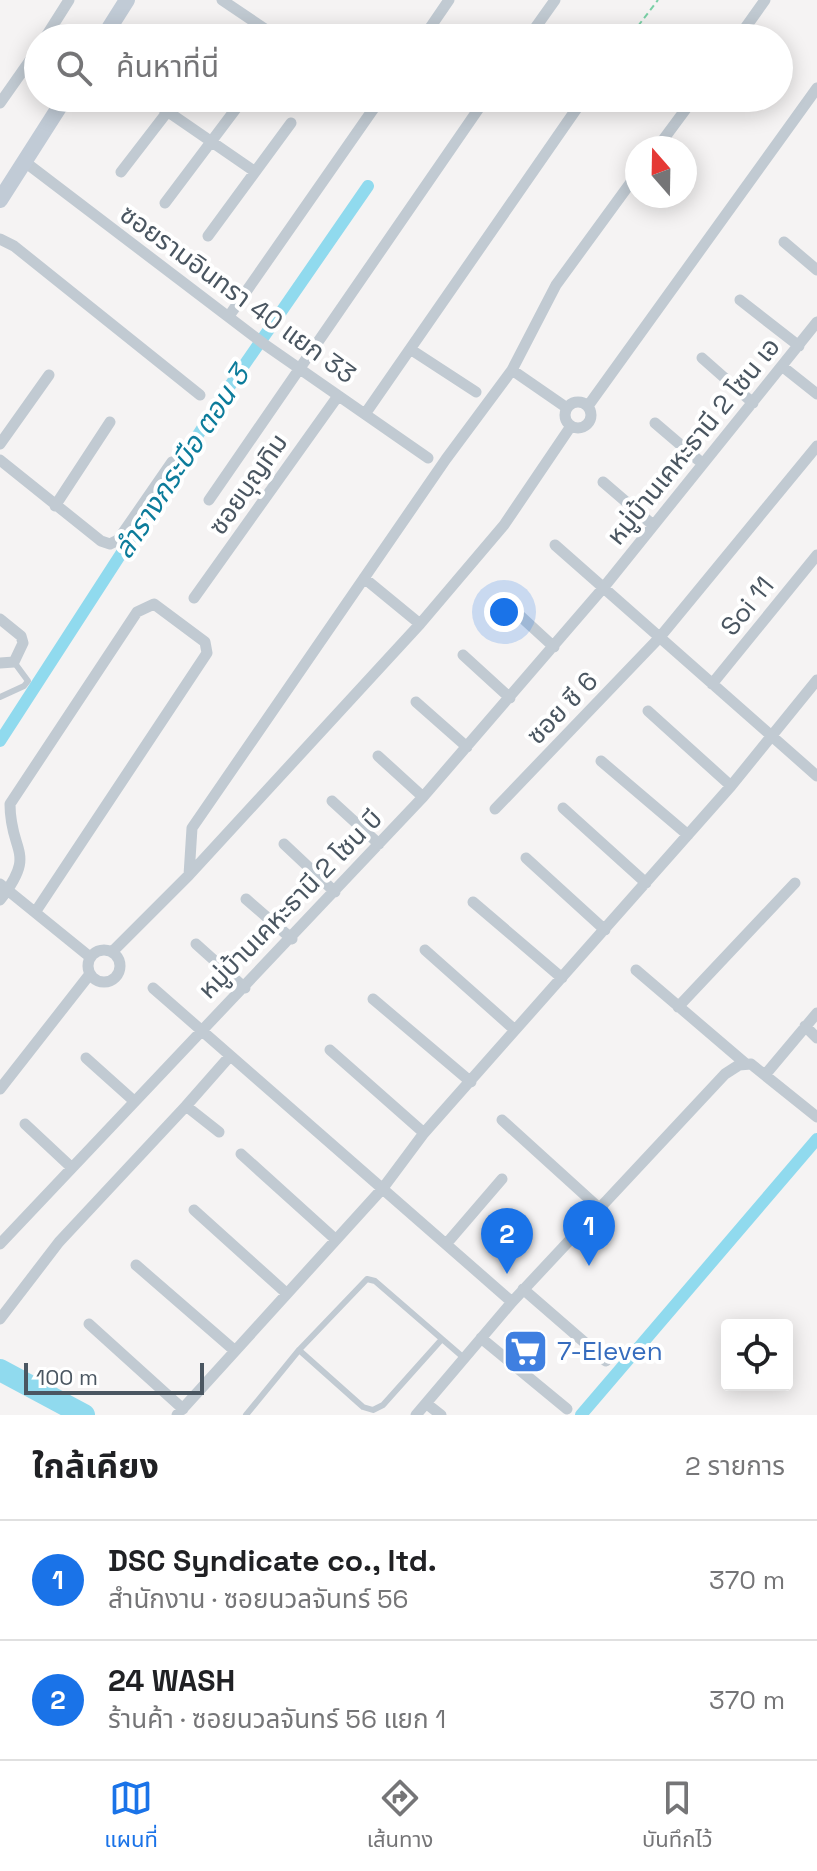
<!DOCTYPE html>
<html lang="th">
<meta charset="utf-8">
<style>
:root{--surface:#fff;--page:#f6f6f6;--text:#202124;--muted:#757577;--line:#e0e0e0;--accent:#1a73e8}
body{margin:0;font-family:"Space Grotesk","Noto Sans Thai",sans-serif;background:var(--page);color:var(--text)}
.controls{position:absolute;right:24px;bottom:24px;display:grid;overflow:hidden;border-radius:8px;box-shadow:0 4px 20px #0003}
.controls button{width:72px;height:72px;display:grid;place-items:center;padding:0;border:0;border-bottom:2px solid var(--line);background:var(--surface);color:var(--text);font:40px sans-serif}
.compass{position:absolute;left:625px;top:136px;width:72px;height:72px;border-radius:50%;background:var(--surface);box-shadow:0 4px 20px #0003;rotate:340deg}
.scale{position:absolute;left:24px;bottom:20px;width:180px;box-sizing:border-box;padding-left:8px;border:4px solid #4a5661;border-top:0;font-size:22px;line-height:28px;white-space:nowrap;color:#4a5661;-webkit-text-stroke:6px #fff;paint-order:stroke}
.you{position:absolute;left:504px;top:612px;width:28px;height:28px;margin:-20px;border:6px solid #fff;border-radius:50%;background:#1a73e8;box-shadow:0 0 0 12px #1a73e833}
.badge{display:grid;place-items:center;width:52px;height:52px;border-radius:50%;background:var(--accent);color:#fff;font-size:26px;font-weight:700}
.pin{position:absolute;translate:-50% -66px;filter:drop-shadow(0 2px 4px #0008)}
.pin::after{content:'';position:absolute;top:42px;width:28px;height:24px;background:inherit;clip-path:polygon(0 0,100% 0,50% 100%)}
.list{margin:0;padding:0;list-style:none}
h2{display:flex;justify-content:space-between;align-items:center;height:104px;margin:0;padding:0 32px;font-size:34px}
h2 small{font-size:26px;font-weight:400;color:var(--muted)}
.list li{display:grid;grid-template-columns:52px 1fr auto;gap:24px;align-items:center;box-sizing:border-box;height:120px;padding:0 32px;border-top:2px solid var(--line)}
.list b{display:block;font-size:30px;white-space:nowrap}
.list p{margin:0;font-size:26px;white-space:nowrap;color:var(--muted)}
.list em{font-size:26px;font-style:normal;color:var(--muted)}
.icon{flex:none;width:44px;height:44px;fill:none;stroke:currentColor;stroke-width:2;stroke-linecap:round;stroke-linejoin:round}
.map{position:relative;flex:none;width:817px;height:1415px;overflow:hidden}
.search{position:absolute;background:var(--surface);box-shadow:0 4px 20px #0003;left:24px;right:24px;top:24px;height:88px;display:flex;align-items:center;gap:20px;box-sizing:border-box;padding:0 28px;border-radius:44px;color:var(--muted);font-size:30px}
.sheet{height:344px;background:var(--surface)}
nav{display:flex;justify-content:space-around;align-items:center;box-sizing:border-box;height:112px;border-top:2px solid var(--line);background:var(--surface);font-size:22px;color:var(--muted)}
nav a{display:grid;justify-items:center;gap:4px}
nav .on{color:var(--accent)}
.map>svg:first-child{display:block}
.lines{fill:none;stroke-linecap:round;stroke-linejoin:round}
.canal{stroke:#90daee;stroke-width:12}
.river{stroke:#90daee;stroke-width:22}
.path{stroke:#7ad0a6;stroke-width:2;stroke-dasharray:6 4;stroke-linecap:butt}
.lane{stroke:#c1cad2;stroke-width:6}
.street{stroke:#c1cad2;stroke-width:11}
.secondary{stroke:#c1cbd6;stroke-width:16}
.labels{text-anchor:middle;dominant-baseline:central;stroke-width:8;stroke-linejoin:round;paint-order:stroke}
.street-label{font-size:26px;fill:#4a5661;stroke:#fff}
.shop-label{font-size:26px;fill:#366cbe;stroke:#fff;text-anchor:start}
.water-label{font-size:28px;font-style:italic;fill:#0c7c9b;stroke:#fff}
</style>
<div class="map">
<svg width="817" height="1415" viewBox="0 0 817 1415">
<rect width="100%" height="100%" fill="#f5f3f3"/>
<g class="lines">
<path class="canal" d="M0,741L227,390L368,186
M581,1415L817,1139"/>
<path class="river" d="M0,1370L84,1415"/>
<path class="path" d="M638,26L658,0"/>
<path class="lane" d="M0,697L24,686L28,681L14,662
M442,1339L375,1281L367,1279L299,1350L363,1407L373,1410L383,1405L442,1339L464,1358
M246,1415L299,1350"/>
<path class="street" d="M222,0L271,33
M52,28L65,38
M45,38L69,0
M423,38L449,0
M528,38L555,0
M628,38L630,36
M738,38L765,0
M148,98L254,171
M0,103L38,49
M657,148L694,98
M25,162L264,344L428,458
M121,172L178,98
M165,203L244,98
M208,236L291,123
M0,239L14,246L200,395
M784,242L817,270
M740,300L799,346
M229,316L381,98
M410,349L476,392
M702,358L753,403
M783,367L817,394
M512,370L567,408
M565 415a13 13 0 1 1 26 0a13 13 0 1 1-26 0Z
M588,406L817,88
M365,414L584,98
M655,423L703,464
M0,444L49,375
M0,460L101,541L110,544L118,540L172,462
M603,482L653,525
M209,500L486,98
M55,506L110,422
M555,545L817,776
M364,578L420,624
M194,598L338,396
M504,601L554,647
M0,619L21,636L23,643L14,662L0,663
M463,655L510,698
M712,684L817,555
M416,702L467,747
M648,711L731,786
M378,756L423,797
M601,761L688,835
M332,801L379,844
M563,808L646,883
M495,809L660,637L817,446
M284,844L335,892
M526,858L605,930
M189,875L192,828L446,459L512,370L556,285L637,174
M0,884L90,957
M246,899L292,939
M0,900C38,851 10,854 10,804L137,612L154,604L205,642L207,653L36,911
M473,902L562,978
M196,944L245,988
M425,950L515,1030
M88 966a16 16 0 1 1 32 0a16 16 0 1 1-32 0Z
M112,952L189,875L420,624L504,525L571,426
M636,970L746,1064
M153,988L512,1302
M373,999L471,1082
M678,1007L795,883
M805,1026L817,1038
M330,1050L424,1133
M86,1058L134,1101
M765,1075L817,1013
M0,1089L90,974
M186,1106L230,1056
M502,1120L598,1207
M25,1124L71,1167
M241,1154L334,1238
M194,1210L285,1292
M447,1243L502,1179
M0,1244L423,797L604,587L817,322
M136,1265L234,1350
M523,1289L606,1361
M0,1319L59,1242L186,1106L219,1132
M89,1324L183,1409
M481,1338L567,1409
M427,1404L441,1415
M177,1415L383,1188L424,1133L731,786L817,680
M416,1415L512,1302L725,1074L739,1065L751,1064L817,1117"/>
<path class="secondary" d="M103,38L127,0
M0,200L65,98"/>
</g>
<defs>
<symbol id="supermarket-square" viewBox="-11 -11 22 22"><rect x="-9" y="-9" width="18" height="18" rx="4" fill="#3f7fe0" stroke="#fff"/><path d="M-6-5.5h2.5l.6 2H6L4.5 2H-2.5L-4.4-4H-6ZM-1.5 3.2a1.3 1.3 0 1 0 .1 0ZM3 3.2a1.3 1.3 0 1 0 .1 0Z" fill="#fff"/></symbol>
</defs>
<g fill-rule="evenodd">
<use href="#supermarket-square" x="500" y="1326" width="51" height="51"/>
</g>
<g class="labels">
<g class="street-label">
<text transform="translate(238 294) rotate(36)">ซอยรามอินทรา 40 แยก 33</text>
<text transform="translate(693 441) rotate(-51)">หมู่บ้านเคหะธานี 2 โซน เอ</text>
<text transform="translate(248 484) rotate(-55)">ซอยบุญทิม</text>
<text transform="translate(747 606) rotate(-51)">Soi 11</text>
<text transform="translate(562 708) rotate(-46)">ซอย ซี 6</text>
<text transform="translate(290 904) rotate(-46)">หมู่บ้านเคหะธานี 2 โซน บี</text>
</g>
<g class="shop-label">
<text x="557" y="1351">7-Eleven</text>
</g>
<g class="water-label">
<text transform="translate(181 462) rotate(-57)">ลำรางกระบือ ตอน 3</text>
</g>
</g>
</svg>
<div class="controls">
<button><svg class="icon" aria-label="locate" viewBox="0 0 24 24"><circle cx="12" cy="12" r="6"/><path d="M12 2v4M12 18v4M2 12h4M18 12h4"/></svg></button>
</div>
<svg class="compass" viewBox="-18 -18 36 36"><path d="M0-13l5 13h-10z" fill="#e53935"/><path d="M0 13l5-13h-10z" fill="#757577"/></svg>
<div class="scale">100 m</div>
<div class="you"></div>
<div class="pin badge" style="left:589px;top:1266px">1</div>
<div class="pin badge" style="left:507px;top:1274px">2</div>
<div class="search"><svg class="icon" aria-label="search" viewBox="0 0 24 24"><circle cx="10" cy="10" r="6"/><path d="M15 15l6 6"/></svg>ค้นหาที่นี่</div>
</div>
<section class="sheet">
<h2>ใกล้เคียง<small>2 รายการ</small></h2>
<ul class="list">
<li><span class="badge">1</span><div><b>DSC Syndicate co., ltd.</b><p>สำนักงาน · ซอยนวลจันทร์ 56</p></div><em>370 m</em></li>
<li><span class="badge">2</span><div><b>24 WASH</b><p>ร้านค้า · ซอยนวลจันทร์ 56 แยก 1</p></div><em>370 m</em></li>
</ul>
</section>
<nav>
<a class="on"><svg class="icon" aria-label="map" viewBox="0 0 24 24"><path d="M3 6l6-2 6 2 6-2v14l-6 2-6-2-6 2zM9 4v14M15 6v14"/></svg>แผนที่</a>
<a><svg class="icon" aria-label="directions" viewBox="0 0 24 24"><path d="M12 3l9 9-9 9-9-9zM9 14v-3h6M13 9l2 2-2 2"/></svg>เส้นทาง</a>
<a><svg class="icon" aria-label="saved" viewBox="0 0 24 24"><path d="M7 4h10v16l-5-4-5 4z"/></svg>บันทึกไว้</a>
</nav>
